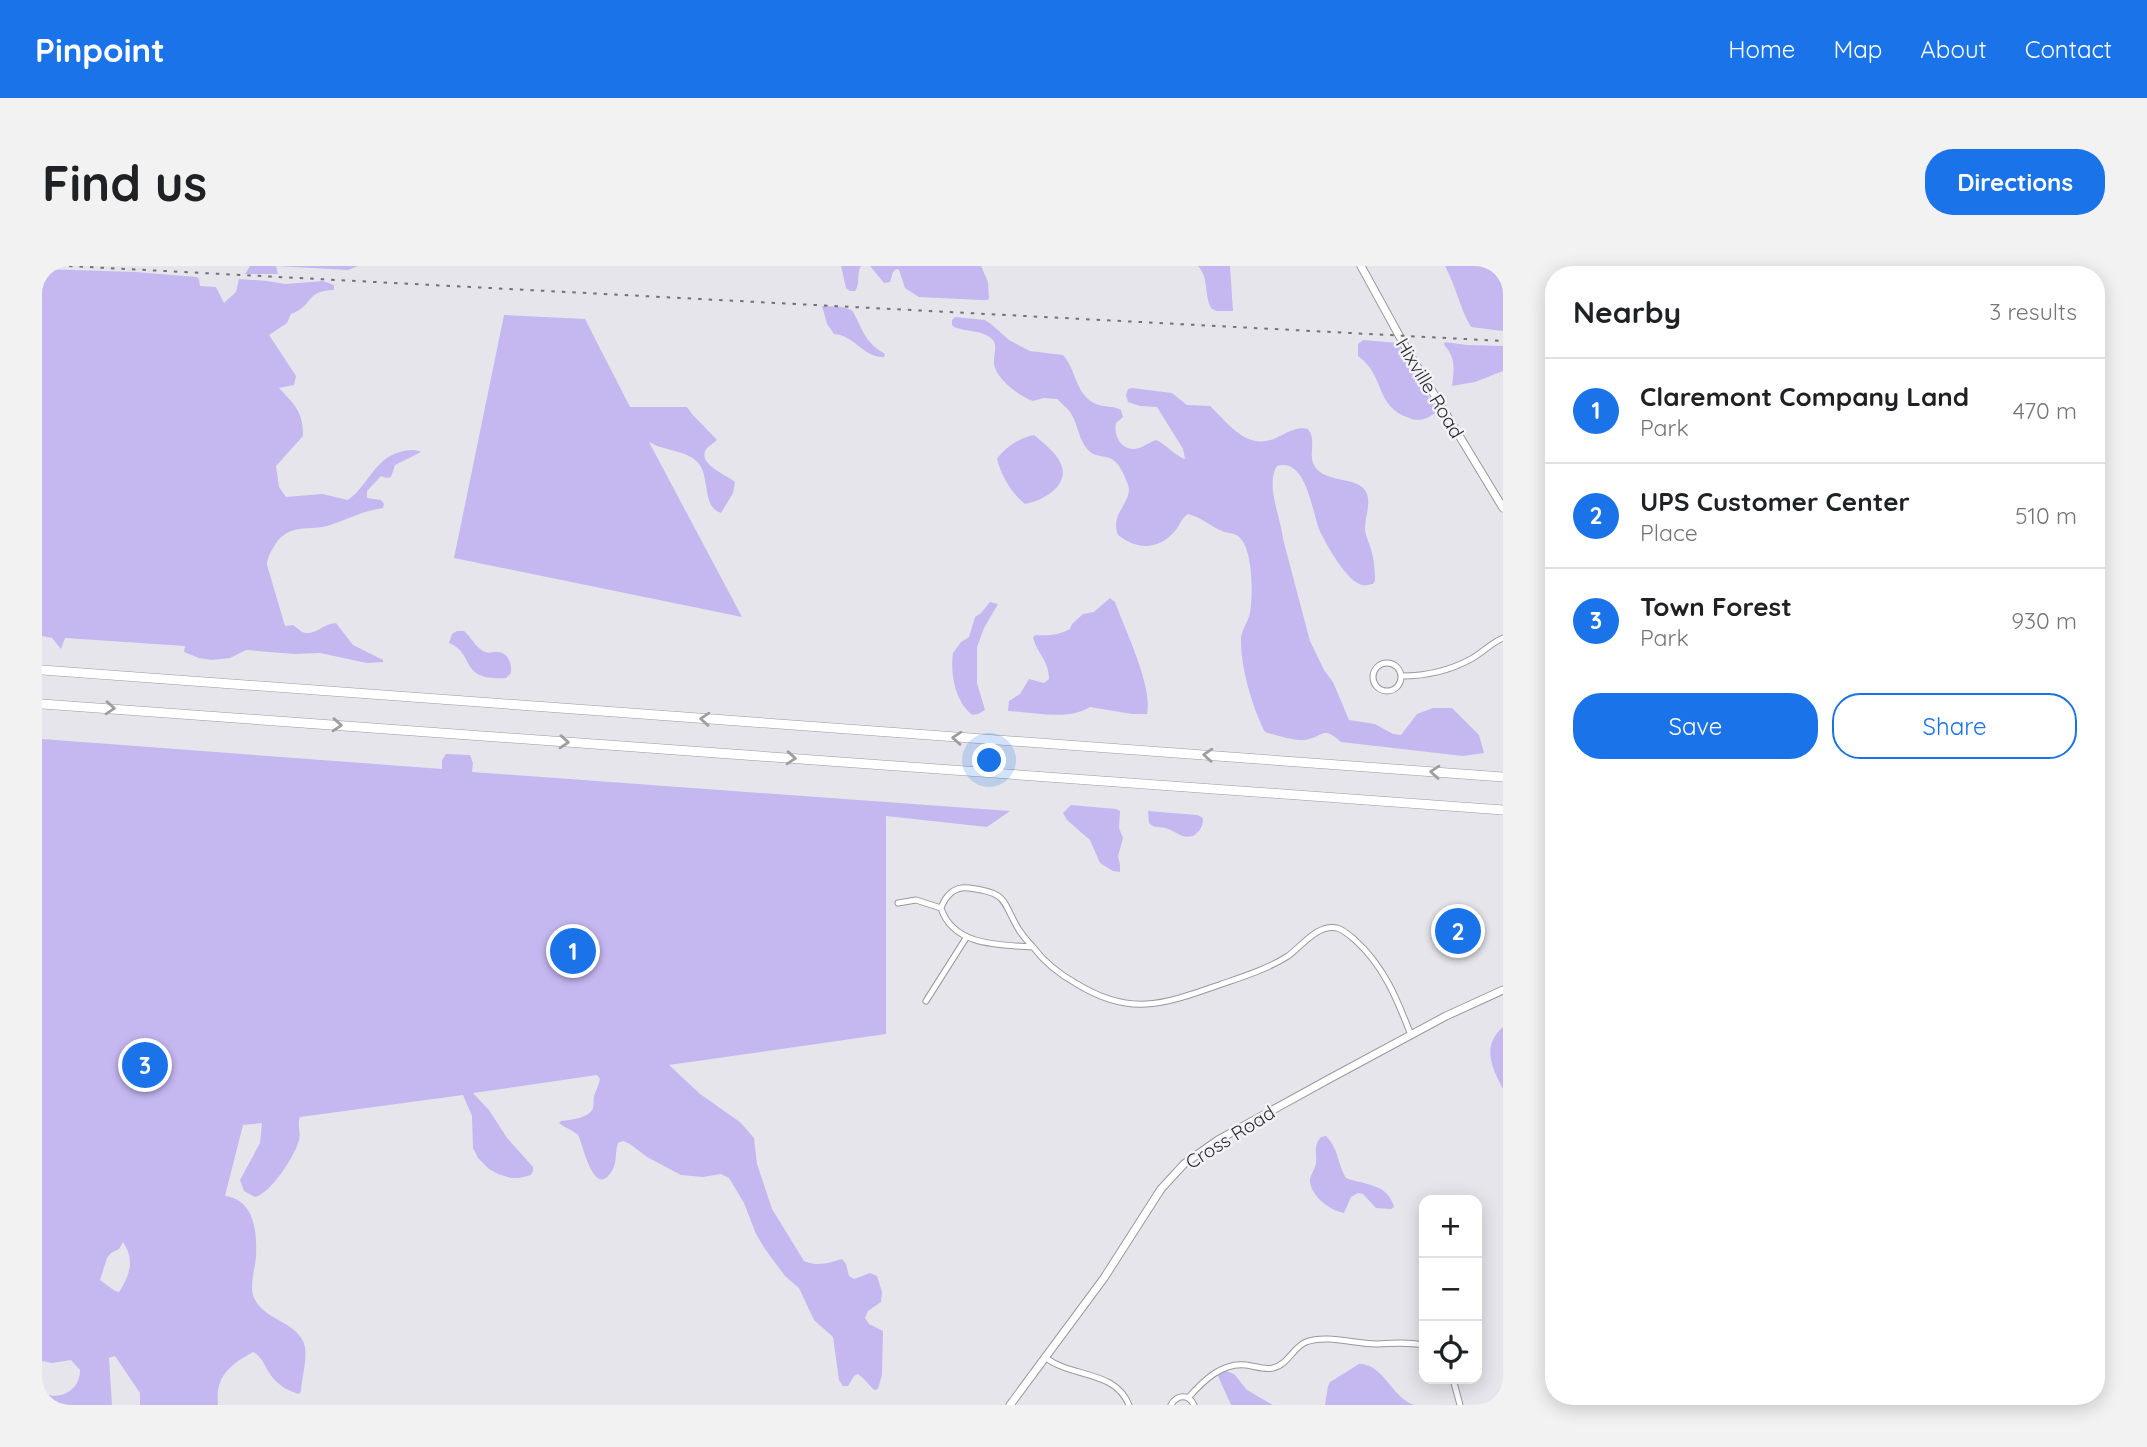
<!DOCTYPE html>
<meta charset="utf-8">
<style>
:root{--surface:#fff;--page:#f2f2f2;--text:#202124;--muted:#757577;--line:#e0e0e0;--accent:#1a73e8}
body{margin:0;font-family:Quicksand,sans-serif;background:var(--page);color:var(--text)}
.controls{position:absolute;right:21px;bottom:21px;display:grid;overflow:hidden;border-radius:14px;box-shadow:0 4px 18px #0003}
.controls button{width:63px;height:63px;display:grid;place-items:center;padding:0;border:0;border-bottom:2px solid var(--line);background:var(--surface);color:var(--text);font:35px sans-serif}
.you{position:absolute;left:948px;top:495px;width:24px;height:24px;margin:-18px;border:5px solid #fff;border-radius:50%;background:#1a73e8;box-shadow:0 0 0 10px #1a73e833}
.badge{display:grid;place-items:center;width:46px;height:46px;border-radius:50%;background:var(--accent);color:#fff;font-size:23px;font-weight:700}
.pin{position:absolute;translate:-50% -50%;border:4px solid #fff;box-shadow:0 2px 7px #0006}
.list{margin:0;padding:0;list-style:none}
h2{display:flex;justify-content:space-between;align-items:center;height:91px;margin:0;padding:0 28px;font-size:30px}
h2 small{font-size:23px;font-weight:400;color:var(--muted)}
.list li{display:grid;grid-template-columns:46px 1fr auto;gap:21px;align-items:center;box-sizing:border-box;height:105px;padding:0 28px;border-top:2px solid var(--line)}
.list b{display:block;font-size:26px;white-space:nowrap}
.list p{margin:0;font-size:23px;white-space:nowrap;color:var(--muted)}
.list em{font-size:23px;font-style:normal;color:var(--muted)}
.actions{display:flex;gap:14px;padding:21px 28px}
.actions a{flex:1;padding:16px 0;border:2px solid var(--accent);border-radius:28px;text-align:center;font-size:24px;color:var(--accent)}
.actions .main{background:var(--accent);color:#fff}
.icon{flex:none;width:38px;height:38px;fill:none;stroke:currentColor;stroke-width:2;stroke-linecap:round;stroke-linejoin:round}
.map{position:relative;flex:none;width:1461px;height:1139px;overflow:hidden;border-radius:28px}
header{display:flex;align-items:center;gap:42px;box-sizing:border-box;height:98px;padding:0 35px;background:var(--accent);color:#fff}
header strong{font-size:33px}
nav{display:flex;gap:38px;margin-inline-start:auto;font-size:24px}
.intro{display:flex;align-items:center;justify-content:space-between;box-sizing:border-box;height:168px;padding:0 42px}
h1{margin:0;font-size:49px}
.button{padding:18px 32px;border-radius:28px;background:var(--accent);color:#fff;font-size:24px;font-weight:700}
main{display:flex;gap:42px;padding:0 42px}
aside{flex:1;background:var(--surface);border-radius:28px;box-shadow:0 4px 18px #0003}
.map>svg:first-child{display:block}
.green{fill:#c5b8f1;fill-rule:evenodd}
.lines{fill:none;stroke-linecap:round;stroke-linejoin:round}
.street-casing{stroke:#9a999e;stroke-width:7}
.secondary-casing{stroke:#9a999e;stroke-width:9}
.highway-casing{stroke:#9a999e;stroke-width:10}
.street{stroke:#fff;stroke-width:5}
.secondary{stroke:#fff;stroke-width:7}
.highway{stroke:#fff;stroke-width:9}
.rail{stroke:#727175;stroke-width:2;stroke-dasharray:3.5 7;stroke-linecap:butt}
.oneway{stroke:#9e9e9f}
.labels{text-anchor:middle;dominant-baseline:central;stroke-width:5;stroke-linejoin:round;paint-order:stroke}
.street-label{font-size:19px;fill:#28282a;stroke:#f3f2f8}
</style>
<header>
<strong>Pinpoint</strong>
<nav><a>Home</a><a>Map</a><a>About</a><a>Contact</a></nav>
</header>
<div class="intro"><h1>Find us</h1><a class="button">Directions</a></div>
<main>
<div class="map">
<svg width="1461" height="1139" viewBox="0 0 1461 1139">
<rect width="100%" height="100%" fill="#e6e5eb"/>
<path class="green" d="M208,0H316L306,4L234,0L236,8H203Z
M799,0H819C814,8 819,17 813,25H808L804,22Z
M828,0H939L946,16L947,32L946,34H939L877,31L863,22L857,4L854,3L851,6L848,16L842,17Z
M1156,0H1188L1191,45H1174L1169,42C1162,28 1167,12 1156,0Z
M1403,0H1461V65L1429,61C1418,43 1414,20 1403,0Z
M0,3L93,6L155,11L157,13L158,20L174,21L182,37L194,26L197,13L225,15L243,18L281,15L292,19V24C262,25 273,39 249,48L245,57L227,69L254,110L252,119L237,122C253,139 261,146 261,170L234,200L237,221L244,231L280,228L306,234C326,220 332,193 358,186C366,184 371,183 379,186L353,199L349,211L345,212L339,210L325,225V232L339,234L342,238L341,242C321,245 306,253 288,259C267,266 247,256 233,279C229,286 225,291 225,299L243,360L251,359C254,361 257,364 260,366C272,371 282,357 294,357L311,379L341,394V396L325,397L278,387L252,388L204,384L188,392L170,394L157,392L142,386L143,380L23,372L19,383L10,372L0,370Z
M780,40L800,41L810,44C821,63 821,75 843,88L842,91C822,92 812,69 792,68L785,58Z
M462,49L543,53L588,141H645L650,148L675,174C672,177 668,179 665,182C653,198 686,209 693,216L691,227L679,247C660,241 668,212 657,198C647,184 621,185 607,176L700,351L412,292Z
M913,51L943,54L949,58L967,74L988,85L1021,89C1034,103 1033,127 1052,137C1060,142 1071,139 1079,144L1081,151L1074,157C1071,171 1081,187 1097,182C1103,180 1108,176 1114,174C1124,178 1133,190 1143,193L1141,183L1115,141L1098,140L1086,136L1084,129L1086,123L1090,122L1130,127L1145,139L1168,140C1187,158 1205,185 1234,172C1245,167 1254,160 1266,163C1275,174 1266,188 1272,199C1281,216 1308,211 1320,221C1332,231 1323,249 1323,262C1323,269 1327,276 1329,283C1332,293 1333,304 1333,315L1331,318C1328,318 1323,320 1320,319C1305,316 1283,277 1277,263C1270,245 1264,191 1235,200C1223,218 1239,252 1241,273L1268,375L1282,404L1291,416L1307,454L1333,458L1351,468L1359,469L1375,448L1391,442H1410L1437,469L1442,487L1421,490L1299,476C1280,459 1282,471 1263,474C1253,475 1233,469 1223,466C1210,441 1198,399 1199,372C1200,363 1206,356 1208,347C1211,329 1211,287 1199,273C1194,266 1186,268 1180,265C1168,260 1159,251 1146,248C1139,252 1138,260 1132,266C1116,284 1095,284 1076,269C1068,249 1087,239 1087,223C1086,217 1083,212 1081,207C1070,183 1058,196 1046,184C1037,174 1036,160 1030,149C1027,143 1020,138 1015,133L1002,132L991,135C977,130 954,113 952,98C951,88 957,79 949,72C939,64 924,66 912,61L910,59V54Z
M1321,74L1356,77L1367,100L1394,142L1393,147C1385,153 1377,156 1367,152C1332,140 1344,110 1316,90V78Z
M1403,76L1425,79L1461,80V105L1433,116L1410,120C1412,104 1414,91 1402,79Z
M992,169C1001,177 1014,186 1019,198C1028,220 1001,235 983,238C970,228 959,209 955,193C962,182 979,171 992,169Z
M1068,332L1073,336C1083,364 1111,420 1105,448H1090L1048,441C1026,455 991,446 966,445L967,435L978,428L987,413L1002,417L1007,413C1007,394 995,388 991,371L994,369C1006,370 1017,369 1028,363L1030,358L1041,348L1052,346Z
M948,336L956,338L942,362L935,381V417L943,444L936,448L930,449C913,435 908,408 911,387L919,376L927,371L933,351L939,347Z
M415,365H422C429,371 434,382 443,386C450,388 448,385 455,386C466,386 470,397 469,407L464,412C416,415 434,388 407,377L410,368Z
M0,473L400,503V494L404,488L428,489L431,497L430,506L968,545L945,561L844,550V768L627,799L658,828L698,856L712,872L715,898L730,943L762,995C776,1001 787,997 800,993L804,998L807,1010L812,1013L828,1007L835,1010L840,1026L839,1036L826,1045L823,1052L827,1058L841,1065L840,1109L836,1123L832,1124L821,1112L816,1108L812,1110L806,1120H801L797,1114L791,1071L772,1054L757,1022L743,1010L723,983L714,968L702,937L687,912L679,908L661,911L639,909L605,891L588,878L581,875L576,877C573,885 575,895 571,903C552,938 540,874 536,869C531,864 523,862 517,857L519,855C528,854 548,852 551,842C552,838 551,834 552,830C554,824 557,819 558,813L555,809L431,827L447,844L465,872L491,901V905L489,909L477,912H469L456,908L447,903L436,892L431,882L430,850L421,829L258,851C255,860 259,866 257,874C253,890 229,927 213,931L202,925L198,914L218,877L220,857L201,859L183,930C213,934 215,966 214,991C213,1003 208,1017 211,1029C219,1055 258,1055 263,1081C265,1096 260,1110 259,1125L257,1128C247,1125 239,1121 232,1113C224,1105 221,1090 211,1086C188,1099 173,1110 176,1139H98V1127L73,1090L67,1092L70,1139H0V1127C18,1135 38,1125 38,1104L29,1094L10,1097L0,1095ZM81,976C93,993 88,1010 77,1026L73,1025L58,1014L65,992L69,987L77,983Z
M1029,539L1074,543L1078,545L1077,562L1081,572L1076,590L1078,599V606L1071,605L1058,597L1048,574L1025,554L1021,547Z
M1106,545L1155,549L1161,552C1161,561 1158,565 1151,570C1138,573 1135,565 1123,562C1116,560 1113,563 1107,557Z
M1461,761V823C1450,802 1439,780 1461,761Z
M1284,870C1297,883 1295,897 1304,912C1322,919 1346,917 1352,941L1349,943L1334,942L1321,928L1316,927L1309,931L1302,947C1288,945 1267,929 1268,913C1269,908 1273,903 1274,897C1275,886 1271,880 1279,871Z
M1317,1098C1342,1098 1349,1131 1372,1139H1283L1286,1120L1288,1116Z
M1179,1103L1192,1108L1205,1124L1231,1139H1189L1176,1110V1104Z"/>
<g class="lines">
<defs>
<path id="street" d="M1331 411a14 14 0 1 1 28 0a14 14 0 1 1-28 0Z
M1360,410C1385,410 1407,405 1429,393C1440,387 1449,377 1461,372
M856,637L874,634L899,642
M991,681C986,676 981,670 977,664C959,634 967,627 927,622C913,620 904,629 899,642C911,680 957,679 991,681C1003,697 1017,708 1035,718C1089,751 1122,738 1177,719C1200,711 1226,703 1246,690C1260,680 1275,658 1295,662C1302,664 1307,669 1313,674C1342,700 1355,733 1369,769
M884,735L924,672
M1004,1092C1031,1112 1073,1104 1087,1139
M1411,1113L1418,1139
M1146,1132C1161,1115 1180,1096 1204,1099C1212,1100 1223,1104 1231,1102C1246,1099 1251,1081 1264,1076C1285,1068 1312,1078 1334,1078C1351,1077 1366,1076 1382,1079
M1129,1139C1135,1128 1147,1128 1152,1139"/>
<path id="secondary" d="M1319,0L1364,82L1461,242
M968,1139L1062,1012L1119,923L1142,898L1176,874L1287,813L1404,750L1461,724"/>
<path id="highway" d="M0,404L1461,511
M0,438L1461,544"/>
</defs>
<use href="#street" class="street-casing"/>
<use href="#secondary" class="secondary-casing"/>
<use href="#highway" class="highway-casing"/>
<use href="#street" class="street"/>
<use href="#secondary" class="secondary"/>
<use href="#highway" class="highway"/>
<path class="rail" d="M27,0L1461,75"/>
</g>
<defs><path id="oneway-chevron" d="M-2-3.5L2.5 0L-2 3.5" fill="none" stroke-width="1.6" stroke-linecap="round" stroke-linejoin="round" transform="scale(1.75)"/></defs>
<g class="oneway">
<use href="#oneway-chevron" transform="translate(68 442) rotate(4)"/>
<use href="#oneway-chevron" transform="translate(663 453) rotate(-176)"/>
<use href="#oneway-chevron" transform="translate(295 459) rotate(4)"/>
<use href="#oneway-chevron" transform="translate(915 472) rotate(-176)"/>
<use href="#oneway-chevron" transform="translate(522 476) rotate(4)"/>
<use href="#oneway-chevron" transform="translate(1166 489) rotate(-176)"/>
<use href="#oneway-chevron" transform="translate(749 492) rotate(4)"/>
<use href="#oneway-chevron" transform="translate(1393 506) rotate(-176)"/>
</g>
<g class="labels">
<g class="street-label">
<text transform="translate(1388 122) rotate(59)">Hixville Road</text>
<text transform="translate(1188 871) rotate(-32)">Cross Road</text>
</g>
</g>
</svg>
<div class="controls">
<button>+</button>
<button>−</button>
<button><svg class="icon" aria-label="locate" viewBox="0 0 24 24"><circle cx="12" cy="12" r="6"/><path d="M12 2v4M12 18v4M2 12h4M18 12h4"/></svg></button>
</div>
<div class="you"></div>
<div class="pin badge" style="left:531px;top:685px">1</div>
<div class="pin badge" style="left:1416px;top:665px">2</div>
<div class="pin badge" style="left:103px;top:799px">3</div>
</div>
<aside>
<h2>Nearby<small>3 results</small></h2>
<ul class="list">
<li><span class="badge">1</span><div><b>Claremont Company Land</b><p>Park</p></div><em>470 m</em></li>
<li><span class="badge">2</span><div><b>UPS Customer Center</b><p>Place</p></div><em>510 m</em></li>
<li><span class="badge">3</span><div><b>Town Forest</b><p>Park</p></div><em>930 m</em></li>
</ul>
<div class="actions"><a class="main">Save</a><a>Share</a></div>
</aside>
</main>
